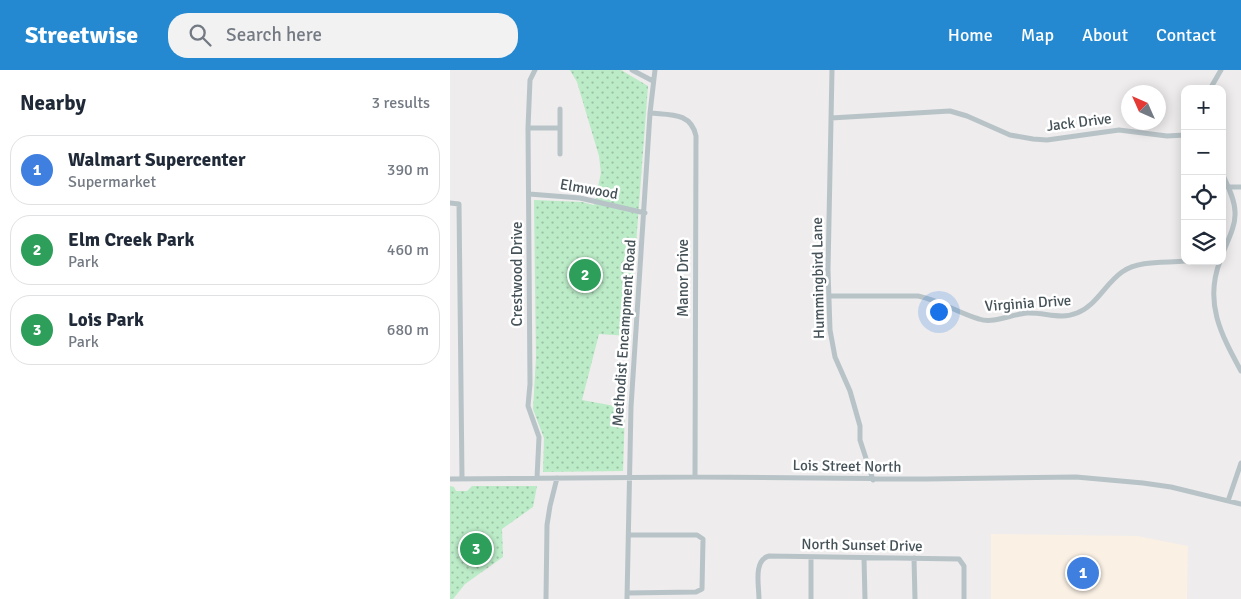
<!DOCTYPE html>
<meta charset="utf-8">
<style>
:root{--surface:#fff;--page:#f2f2f3;--text:#1f2937;--muted:#747a83;--line:#e0e1e3;--accent:#2489d0}
body{margin:0;font-family:Signika,sans-serif;background:var(--page);color:var(--text)}
.controls{position:absolute;right:15px;top:15px;display:grid;overflow:hidden;border-radius:10px;box-shadow:0 2px 12px #0003}
.controls button{width:45px;height:45px;display:grid;place-items:center;padding:0;border:0;border-bottom:1px solid var(--line);background:var(--surface);color:var(--text);font:25px sans-serif}
.compass{position:absolute;left:671px;top:15px;width:45px;height:45px;border-radius:50%;background:var(--surface);box-shadow:0 2px 12px #0003;rotate:315deg}
.you{position:absolute;left:488px;top:241px;width:18px;height:18px;margin:-12px;border:4px solid #fff;border-radius:50%;background:#1a73e8;box-shadow:0 0 0 8px #1a73e833}
.badge{display:grid;place-items:center;width:32px;height:32px;border-radius:50%;background:var(--accent);color:#fff;font-size:16px;font-weight:700}
.pin{position:absolute;translate:-50% -50%;border:2px solid #fff;box-shadow:0 1px 5px #0006}
.list{margin:0;padding:0;list-style:none}
h2{display:flex;justify-content:space-between;align-items:center;height:65px;margin:0;padding:0 20px;font-size:21px}
h2 small{font-size:16px;font-weight:400;color:var(--muted)}
.list li{display:grid;grid-template-columns:32px 1fr auto;gap:15px;align-items:center;box-sizing:border-box;height:70px;margin:0 10px 10px;padding:0 10px;border:1px solid var(--line);border-radius:20px}
.list b{display:block;font-size:19px;white-space:nowrap}
.list p{margin:0;font-size:16px;white-space:nowrap;color:var(--muted)}
.list em{font-size:16px;font-style:normal;color:var(--muted)}
.icon{flex:none;width:28px;height:28px;fill:none;stroke:currentColor;stroke-width:2;stroke-linecap:round;stroke-linejoin:round}
.map{position:relative;flex:none;width:791px;height:529px;overflow:hidden}
header{display:flex;align-items:center;gap:30px;box-sizing:border-box;height:70px;padding:0 25px;background:var(--accent);color:#fff}
header strong{font-size:24px}
nav{display:flex;gap:28px;margin-inline-start:auto;font-size:18px}
.search{width:350px;height:45px;background:var(--page);display:flex;align-items:center;gap:12px;box-sizing:border-box;padding:0 18px;border-radius:20px;color:var(--muted);font-size:19px}
main{display:flex}
aside{flex:1;background:var(--surface)}
.map>svg:first-child{display:block}
.commercial{fill:#faf0e4}
.park{fill:url(#park-dots)}
.lines{fill:none;stroke-linecap:round;stroke-linejoin:round}
.minor{stroke:#b8c3c8;stroke-width:5}
.labels{text-anchor:middle;dominant-baseline:central;stroke-width:5;stroke-linejoin:round;paint-order:stroke}
.street-label{font-size:15px;fill:#455258;stroke:#fff}
</style>
<header>
<strong>Streetwise</strong>
<div class="search"><svg class="icon" aria-label="search" viewBox="0 0 24 24"><circle cx="10" cy="10" r="6"/><path d="M15 15l6 6"/></svg>Search here</div>
<nav><a>Home</a><a>Map</a><a>About</a><a>Contact</a></nav>
</header>
<main>
<aside>
<h2>Nearby<small>3 results</small></h2>
<ul class="list">
<li><span class="badge" style="background:#3f7fe0">1</span><div><b>Walmart Supercenter</b><p>Supermarket</p></div><em>390 m</em></li>
<li><span class="badge" style="background:#2e9e5b">2</span><div><b>Elm Creek Park</b><p>Park</p></div><em>460 m</em></li>
<li><span class="badge" style="background:#2e9e5b">3</span><div><b>Lois Park</b><p>Park</p></div><em>680 m</em></li>
</ul>
</aside>
<div class="map">
<svg width="791" height="529" viewBox="0 0 791 529">
<defs>
<pattern id="park-dots" width="8" height="8" patternUnits="userSpaceOnUse" patternTransform="scale(1.25)"><rect width="8" height="8" fill="#bbebc7"/><path d="M2 2h.1M6 6h.1" fill="none" stroke="#9ac1a4" stroke-width="1.8" stroke-linecap="round"/></pattern>
</defs>
<rect width="100%" height="100%" fill="#eeecec"/>
<path class="commercial" d="M541,464L687,466L738,476L737,529H541Z"/>
<path class="park" d="M120,0H171L198,16L179,266L149,264L132,330L175,338L173,401L93,402L94,368L83,339L86,288L84,130L132,132L144,135L151,103L149,86L127,12Z
M0,416L4,417L6,421H17L22,416H87L83,437L52,459L53,487L15,514L3,529H0Z"/>
<g class="lines">
<path class="minor" d="M85,0L80,10L78,58L80,314L78,336L89,367L87,408
M182,0L203,11
M382,0L378,200L380,260L385,287L400,321L410,356V370L423,410
M760,19L771,0
M200,43C220,45 241,42 246,66L245,407
M381,48L500,41L517,46L560,65L583,69L597,70L669,60L717,66L735,65
M78,58H110
M110,84V39
M772,103C777,115 785,129 785,142C786,156 777,172 772,185
M778,117H791
M79,124L130,128L195,143
M0,133L9,134L12,409
M770,191C754,233 771,264 791,301
M379,226H468C489,230 508,243 529,249C544,254 562,244 577,243C594,242 611,250 627,243C646,236 655,214 672,202C689,190 715,193 735,191
M0,409L245,407L476,409L626,407L693,413L721,417L791,434
M778,431L791,393
M414,488L415,529
M464,488L465,529
M177,523L246,522L252,519L253,469L247,465H179
M96,529L97,455L100,436L107,408
M177,529L181,337L200,43L205,0
M309,529C309,516 303,490 319,486L509,489L514,496V529
M361,529V487"/>
</g>
<g class="labels">
<g class="street-label">
<text transform="translate(629 52) rotate(-7)">Jack Drive</text>
<text transform="translate(139 119) rotate(10)">Elmwood</text>
<text transform="translate(67 204) rotate(-90)">Crestwood Drive</text>
<text transform="translate(233 208) rotate(-90)">Manor Drive</text>
<text transform="translate(368 208) rotate(-91)">Hummingbird Lane</text>
<text transform="translate(578 233) rotate(-4)">Virginia Drive</text>
<text transform="translate(174 263) rotate(-86)">Methodist Encampment Road</text>
<text transform="translate(397 396) rotate(1)">Lois Street North</text>
<text transform="translate(412 475) rotate(1)">North Sunset Drive</text>
</g>
</g>
</svg>
<div class="controls">
<button>+</button>
<button>−</button>
<button><svg class="icon" aria-label="locate" viewBox="0 0 24 24"><circle cx="12" cy="12" r="6"/><path d="M12 2v4M12 18v4M2 12h4M18 12h4"/></svg></button>
<button><svg class="icon" aria-label="layers" viewBox="0 0 24 24"><path d="M12 4l9 5-9 5-9-5zM3 14l9 5 9-5"/></svg></button>
</div>
<svg class="compass" viewBox="-18 -18 36 36"><path d="M0-13l5 13h-10z" fill="#e53935"/><path d="M0 13l5-13h-10z" fill="#747a83"/></svg>
<div class="you"></div>
<div class="pin badge" style="left:633px;top:503px;background:#3f7fe0">1</div>
<div class="pin badge" style="left:135px;top:205px;background:#2e9e5b">2</div>
<div class="pin badge" style="left:26px;top:479px;background:#2e9e5b">3</div>
</div>
</main>
